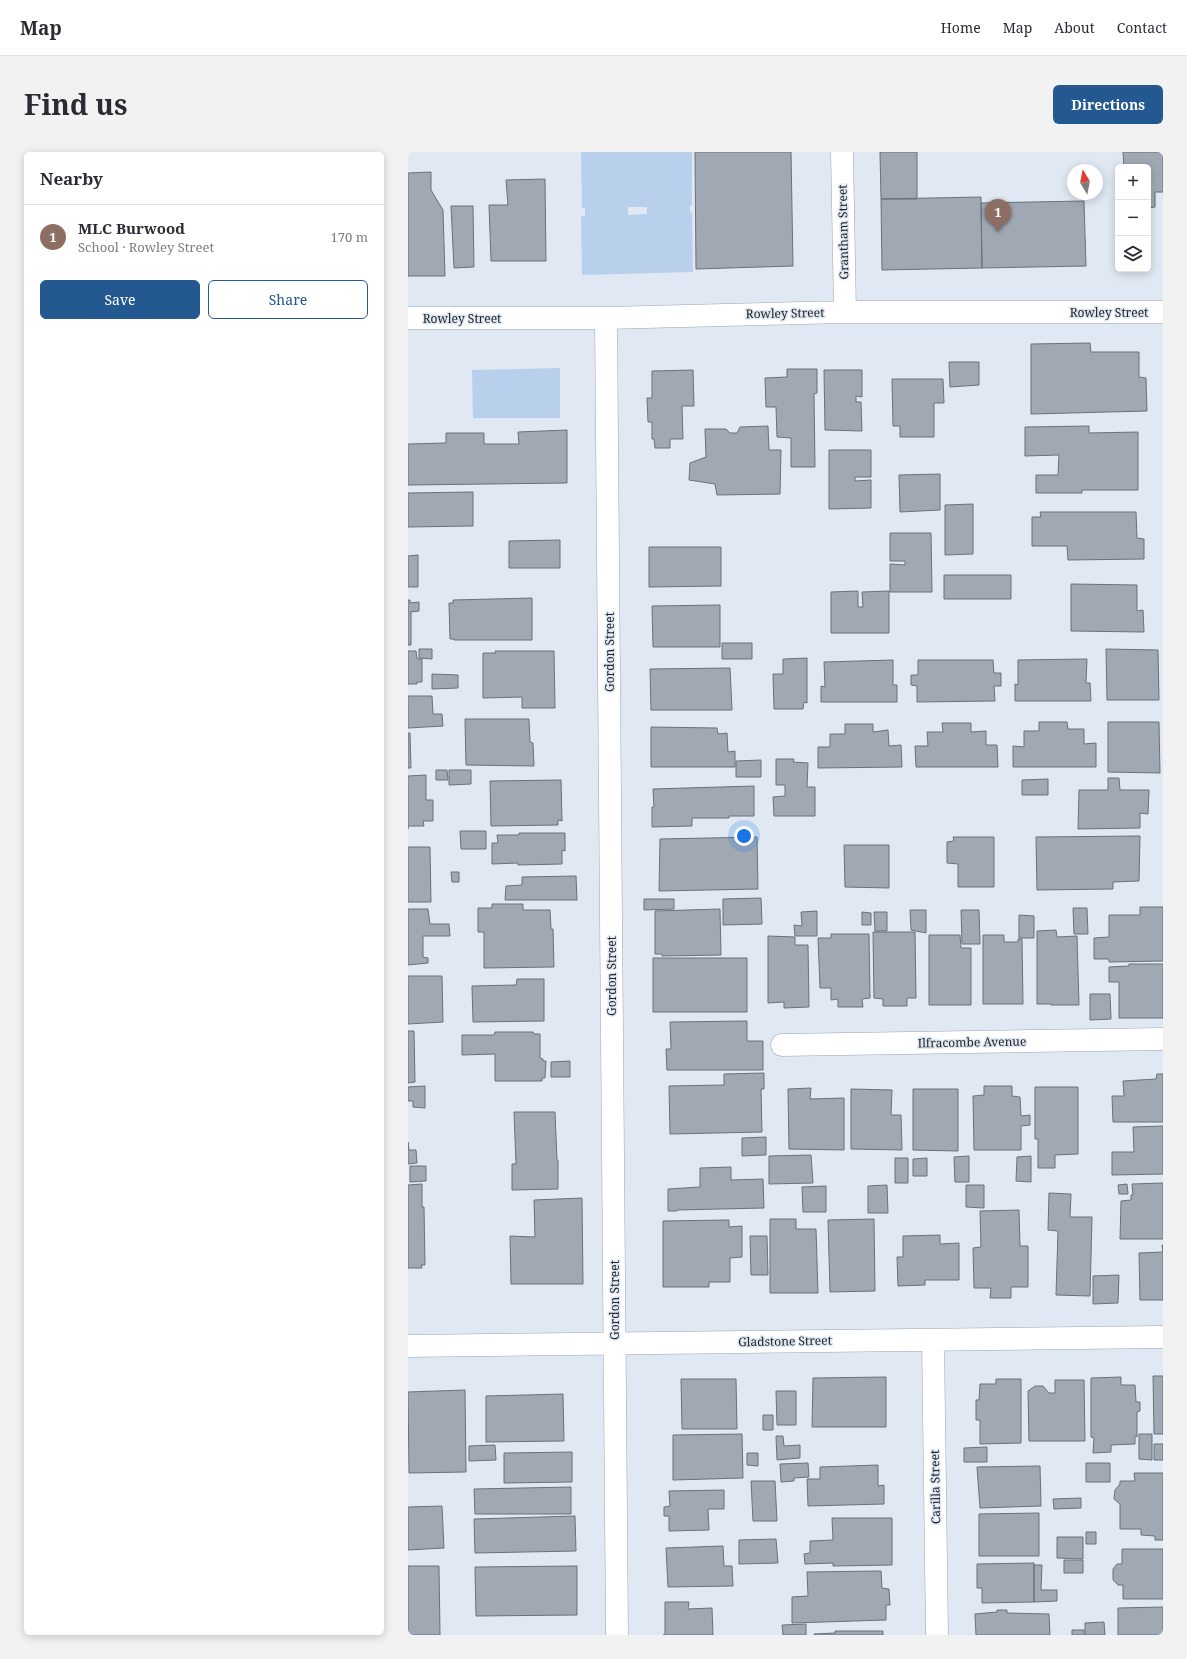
<!DOCTYPE html>
<meta charset="utf-8">
<style>
:root{--surface:#fff;--page:#f2f2f3;--text:#2b2b33;--muted:#7c7c81;--line:#e1e1e2;--accent:#245891}
body{margin:0;font-family:"Noto Serif",serif;background:var(--page);color:var(--text)}
.controls{position:absolute;right:12px;top:12px;display:grid;overflow:hidden;border-radius:6px;box-shadow:0 2px 10px #0003}
.controls button{width:36px;height:36px;display:grid;place-items:center;padding:0;border:0;border-bottom:1px solid var(--line);background:var(--surface);color:var(--text);font:20px sans-serif}
.compass{position:absolute;left:659px;top:12px;width:36px;height:36px;border-radius:50%;background:var(--surface);box-shadow:0 2px 10px #0003;rotate:350deg}
.you{position:absolute;left:336px;top:684px;width:14px;height:14px;margin:-10px;border:3px solid #fff;border-radius:50%;background:#1a73e8;box-shadow:0 0 0 6px #1a73e833}
.badge{display:grid;place-items:center;width:26px;height:26px;border-radius:50%;background:var(--accent);color:#fff;font-size:13px;font-weight:700}
.pin{position:absolute;translate:-50% -33px;filter:drop-shadow(0 1px 2px #0008)}
.pin::after{content:'';position:absolute;top:21px;width:14px;height:12px;background:inherit;clip-path:polygon(0 0,100% 0,50% 100%)}
.list{margin:0;padding:0;list-style:none}
h2{display:flex;justify-content:space-between;align-items:center;height:52px;margin:0;padding:0 16px;font-size:17px}
h2 small{font-size:13px;font-weight:400;color:var(--muted)}
.list li{display:grid;grid-template-columns:26px 1fr auto;gap:12px;align-items:center;box-sizing:border-box;height:64px;padding:0 16px;border-top:1px solid var(--line)}
.list b{display:block;font-size:15px;white-space:nowrap}
.list p{margin:0;font-size:13px;white-space:nowrap;color:var(--muted)}
.list em{font-size:13px;font-style:normal;color:var(--muted)}
.actions{display:flex;gap:8px;padding:12px 16px}
.actions a{flex:1;padding:9px 0;border:1px solid var(--accent);border-radius:6px;text-align:center;font-size:14px;color:var(--accent)}
.actions .main{background:var(--accent);color:#fff}
.icon{flex:none;width:22px;height:22px;fill:none;stroke:currentColor;stroke-width:2;stroke-linecap:round;stroke-linejoin:round}
.map{position:relative;flex:none;width:755px;height:1483px;overflow:hidden;border-radius:6px}
header{display:flex;align-items:center;gap:24px;box-sizing:border-box;height:56px;padding:0 20px;background:var(--surface);border-bottom:1px solid var(--line)}
header strong{font-size:19px}
nav{display:flex;gap:22px;margin-inline-start:auto;font-size:14px}
.intro{display:flex;align-items:center;justify-content:space-between;box-sizing:border-box;height:96px;padding:0 24px}
h1{margin:0;font-size:28px}
.button{padding:10px 18px;border-radius:6px;background:var(--accent);color:#fff;font-size:14px;font-weight:700}
main{display:flex;gap:24px;padding:0 24px}
aside{flex:1;background:var(--surface);border-radius:6px;box-shadow:0 2px 10px #0003}
.map>svg:first-child{display:block}
.green{fill:#b9d0ec;fill-rule:evenodd}
.building{fill:#a0a9b3;stroke:#69717b}
.lines{fill:none;stroke-linecap:round;stroke-linejoin:round}
.minor-casing{stroke:#9ca5af;stroke-width:23}
.minor{stroke:#fff;stroke-width:22}
.labels{text-anchor:middle;dominant-baseline:central;stroke-width:3;stroke-linejoin:round;paint-order:stroke}
.street-label{font-size:12px;fill:#222629;stroke:#dfe8f3}
</style>
<header>
<strong>Map</strong>
<nav><a>Home</a><a>Map</a><a>About</a><a>Contact</a></nav>
</header>
<div class="intro"><h1>Find us</h1><a class="button">Directions</a></div>
<main>
<aside>
<h2>Nearby<small></small></h2>
<ul class="list">
<li><span class="badge" style="background:#8d6e63">1</span><div><b>MLC Burwood</b><p>School · Rowley Street</p></div><em>170 m</em></li>
</ul>
<div class="actions"><a class="main">Save</a><a>Share</a></div>
</aside>
<div class="map">
<svg width="755" height="1483" viewBox="0 0 755 1483">
<rect width="100%" height="100%" fill="#dfe8f3"/>
<path class="green" d="M173,0H284V53L282,54V60L284,61L285,120L174,123L173,64H177V56H174ZM220,55H239V62L220,63Z
M152,216V266H65L64,218Z"/>
<path class="building" d="M287,0H383L385,114L288,117Z
M472,0H509V47H473Z
M715,0H755V40H747V55L740,56V15H716Z
M23,20V38L35,58L37,124H0V21Z
M137,27L138,109H83L81,53H100L98,28Z
M573,45L574,116L474,118L473,47Z
M676,49L678,114L574,116L573,51Z
M43,54H65L66,115L46,116Z
M682,191L683,200H731V225L738,226L739,259L623,262V192Z
M541,210H571V233L542,235Z
M379,217H409V241L406,242L407,315H383V286L369,285L368,255H358L357,226L379,225Z
M285,218L286,254H274L275,287H262V296H247L246,287H244V270H240L239,246H244V219Z
M416,218H454V245L448,244V250H453L454,279L417,278Z
M484,227H535L536,251H526V285H492V274H485Z
M360,274L361,298H373L372,342L309,343L307,332L281,328L282,311L298,305L297,277H318L322,281H329L332,275Z
M681,274V281L730,280V338H674V341H628V323H650L651,303L617,304V275Z
M159,278V331L0,333V292L38,291V281H76V292H111L110,280Z
M421,298H463V325H447V329L463,328V356L421,357Z
M532,322V358L492,360L491,323Z
M65,340V374L0,375V341Z
M565,352V402L537,403V353Z
M632,360H728L729,386L736,387V407L660,408L659,394H624V365H633Z
M482,381H523L524,440H482V412L497,413V409H482Z
M152,388V416H101V389Z
M241,395H313V434L241,435Z
M10,403V435H0V404Z
M536,423H603V447H536Z
M663,432L729,433V459L735,458L736,480L663,479Z
M450,439V455H455L454,440L481,439V481H423V440Z
M124,446V488H46V487H42L41,451H45V448Z
M0,448H2V451L11,450V459L3,460V493H0Z
M312,453V495H245L244,454Z
M314,491H344V507H314Z
M11,497H24V507L11,506Z
M698,497L750,498L751,548H699Z
M0,499H8L9,507H14V530H9V532H0Z
M87,499H146L147,556H114V545L75,546V501H88Z
M399,506V551L396,550L395,557H366L365,522H375V507Z
M679,507L678,531H682L683,549H607V532L610,533V508Z
M485,508V533H489V550H413V534L417,535L416,510Z
M510,508H585L586,521H593V534H586L587,549L509,550V534L503,533V523H510Z
M322,516L324,558H243L242,517Z
M24,522L50,523V536L24,537Z
M0,544H24L25,562H34L35,574L0,576Z
M57,567H121L122,590L125,591L126,614L58,613Z
M631,570H659L660,577H676V592L688,591V615H605V594L616,595V579H631Z
M700,570H751L752,621L700,620Z
M534,571H563V580L578,579V593H589L590,615H508L507,594H520L519,580H535Z
M437,572H465V580L480,578L481,594L493,593L494,615L410,616V595H422V582H437Z
M243,575L309,576L310,582L319,581L320,600L327,599V615H243Z
M0,581H2L3,616H0Z
M368,607H386L385,610L400,611L399,635H407V664H366L365,645L377,644V633H368Z
M353,608V625H328V609Z
M28,618H39L40,628H28Z
M41,618H63V632L41,633Z
M18,623V648H25V669H15L16,674H0V677V624Z
M700,626H711L712,638H741L740,662L732,661V676L670,677L671,638H700Z
M640,627V643H614V628Z
M153,628L154,669L150,668V673L83,674L82,629Z
M346,634V664H321V666H284V674L244,675V655H246L245,637Z
M52,679H78V697H53Z
M111,681H157V699L154,698V712L110,713V711L84,712V691H90L89,683H111Z
M732,684L731,729L705,730V737L629,738L628,685Z
M349,685L350,737L251,739L252,687Z
M545,685H586V735H550V712L539,711V690L546,689Z
M436,693H481V736L437,735Z
M0,695H22L23,750H0Z
M43,720H51V730H44Z
M168,724L169,748H97L98,734L114,733V725Z
M353,746L354,772L315,773V747Z
M236,747H266V757L236,758Z
M84,752H115V758H142L143,777H145L146,815L76,816V780H70V756H84Z
M732,755H755V809L701,810V807H686V786L701,785V763H732Z
M665,756H679L680,782H666Z
M0,757H20L22,772H41L42,784H15V805L20,806V811L0,813Z
M312,757L313,803L254,804V802H247V759Z
M502,758H518V781L503,778Z
M553,758H571L572,792H554Z
M409,759V784H387L386,773L394,774L393,760Z
M454,760L463,761V773H454Z
M466,760H479V779H467Z
M611,763L626,764V786H611Z
M648,778L649,785L669,784L671,853H643V852H629V779Z
M465,780H507L508,846H499V854H475V847L466,846Z
M423,782H461L462,846L454,847L455,855H430V847L423,848V836H412L410,786H423Z
M521,783H552L553,796H563V853H521Z
M575,783H596V790H610V787H614L615,852H575Z
M360,784L387,785V793H400L401,855L376,856V850L360,851Z
M245,806H339V860H245Z
M721,812H755V866H711V830H701V815L721,814Z
M0,824H34L35,870L0,872Z
M109,827H136V869L65,870L64,834L108,833Z
M682,842H702L703,867L682,868Z
M339,869V889H355V918H259L258,897H263L262,870Z
M0,879H6L7,930L0,931Z
M87,880H125L126,882H132V906L135,907V909H138L137,926H134V929H87V902L54,903V883H86Z
M162,909V925H143V910Z
M356,921V937H353L354,980L262,982L261,934L316,933V922Z
M749,922H755V970H705L704,944H716L715,929L748,927Z
M17,934V956L5,955V949H0V935Z
M576,934H604V944L612,945L613,964L622,963V973L613,974V998H566L565,944L576,943Z
M627,935H670V1002L647,1003V1016H630V987H627Z
M403,936L402,947L436,946V998L381,997L380,937Z
M443,937L484,938L483,963H493L494,998L443,997Z
M505,937H550V999L505,998Z
M106,960H147L149,1008H150V1037L104,1038V1012H108Z
M755,974V1022L704,1023V1000H726L725,975Z
M358,985V1003L334,1004V986Z
M0,990L1,998H8L9,1011L0,1012Z
M403,1003L405,1031L361,1032V1004Z
M561,1004V1030H547L546,1005Z
M623,1004V1030L608,1029L609,1005Z
M487,1006H500V1031H487Z
M519,1006V1024H505V1007Z
M2,1014H18V1029L2,1030Z
M323,1015V1028L355,1027L356,1056L269,1058V1059H260V1037L292,1035V1016Z
M755,1031V1087H712L713,1049L723,1048V1043H725L724,1032Z
M14,1032V1055H16L17,1113H13L14,1116H0V1033Z
M719,1032L720,1042H711L710,1033Z
M479,1033L480,1061H460V1034Z
M558,1033H576V1056L558,1055Z
M418,1034V1060H395L394,1035Z
M641,1041L663,1042L662,1065H684L682,1144L648,1143L650,1079L640,1078Z
M174,1046L175,1132H103L102,1084L127,1085L126,1048Z
M611,1058L612,1094H620V1135H603V1146H582L583,1136H566L565,1096L573,1095L572,1059Z
M362,1067H388V1077H408L410,1141H362Z
M466,1067L467,1139L422,1140L420,1068Z
M321,1068V1075L334,1074V1105L322,1106V1130H301V1135H255V1069Z
M532,1083V1092L551,1091V1128H517V1133L490,1134L489,1105H495V1084Z
M342,1084H359L360,1123H343Z
M754,1093H755V1148H732L731,1101L755,1100Z
M711,1123L710,1151L685,1152V1124Z
M745,1224H755V1282H746Z
M478,1225V1275H404L405,1226Z
M713,1225V1233H727L728,1250H732V1259L729,1260V1285L727,1284V1292L703,1293V1300L685,1301L686,1286L683,1285V1226Z
M273,1227H328L329,1277H274Z
M588,1227H613V1291L572,1292V1268H568V1248H571L572,1232H588Z
M647,1228H676L677,1289H621L620,1239L627,1234H635L641,1241H647Z
M57,1238L58,1320L1,1321L0,1240Z
M368,1239H388V1273H369Z
M155,1242L156,1289L78,1290V1244Z
M355,1263H365V1278H355Z
M334,1282L335,1326L265,1328V1283Z
M731,1282H744V1308L731,1307Z
M368,1284H375L376,1294L392,1293V1306L369,1308Z
M746,1292H755V1308H746Z
M87,1293L88,1308L61,1309V1294Z
M579,1295V1310H556V1296Z
M164,1300V1330L96,1331V1301Z
M339,1301H350V1314L339,1313Z
M400,1311L401,1325L386,1326V1329L373,1330L372,1312Z
M678,1311H702V1330H678Z
M470,1313V1334L476,1333V1352L400,1354L399,1327H412V1315Z
M632,1314L633,1354L572,1356L569,1315Z
M726,1321H755V1388H747V1384L733,1383V1377H712V1352L706,1347L707,1338L712,1332V1329H727Z
M343,1329H367L369,1369H345Z
M163,1335V1362H67L66,1337Z
M316,1338V1357H300L301,1378L261,1379V1364H256V1355L262,1354L261,1339Z
M673,1346V1356L646,1357L645,1347Z
M34,1354L36,1396L0,1398V1355Z
M631,1361V1404H571V1362Z
M167,1364L168,1399L67,1401L66,1367Z
M424,1366H484V1413L425,1414V1411L397,1412L396,1402L402,1401V1389L425,1388Z
M678,1380H688V1392H678Z
M649,1385H675V1407L649,1406Z
M368,1387L370,1411L331,1412V1388Z
M315,1394L316,1414H324L325,1434L260,1435L258,1396Z
M714,1397H755V1447H715V1433H710L705,1428V1417L709,1412H714Z
M656,1408H675V1421H656Z
M626,1411V1450L574,1451V1436H569V1412Z
M626,1413H634L633,1438H649V1449L626,1450Z
M0,1414H31L32,1483H0Z
M169,1414V1463L68,1464L67,1415Z
M473,1419L474,1436L481,1437L482,1453H478V1468L384,1471V1445L400,1444L399,1420Z
M257,1450H281L280,1457L304,1456L305,1483H255H257Z
M755,1455V1483H710V1456Z
M589,1458H599V1461L641,1462L642,1483H568L567,1462L589,1460Z
M696,1470L697,1483H677V1471Z
M398,1472V1483H375L374,1473Z
M664,1478H676V1483H664Z
M427,1479H475V1483H406V1482L427,1481Z"/>
<g class="lines">
<defs>
<path id="minor" d="M434,0L437,160
M0,166H198L437,160H755
M198,166L209,1483
M374,893L755,887
M525,1188L529,1483
M0,1194L755,1185"/>
</defs>
<use href="#minor" class="minor-casing"/>
<use href="#minor" class="minor"/>
</g>
<g class="labels">
<g class="street-label">
<text transform="translate(435 80) rotate(-91)">Grantham Street</text>
<text x="701" y="160">Rowley Street</text>
<text transform="translate(377 161) rotate(-1)">Rowley Street</text>
<text x="54" y="166">Rowley Street</text>
<text transform="translate(201 500) rotate(-90)">Gordon Street</text>
<text transform="translate(203 824) rotate(-90)">Gordon Street</text>
<text transform="translate(564 890) rotate(-1)">Ilfracombe Avenue</text>
<text transform="translate(206 1148) rotate(-90)">Gordon Street</text>
<text transform="translate(377 1189) rotate(-1)">Gladstone Street</text>
<text transform="translate(527 1335) rotate(-91)">Carilla Street</text>
</g>
</g>
</svg>
<div class="controls">
<button>+</button>
<button>−</button>
<button><svg class="icon" aria-label="layers" viewBox="0 0 24 24"><path d="M12 4l9 5-9 5-9-5zM3 14l9 5 9-5"/></svg></button>
</div>
<svg class="compass" viewBox="-18 -18 36 36"><path d="M0-13l5 13h-10z" fill="#e53935"/><path d="M0 13l5-13h-10z" fill="#7c7c81"/></svg>
<div class="you"></div>
<div class="pin badge" style="left:590px;top:80px;background:#8d6e63">1</div>
</div>
</main>
